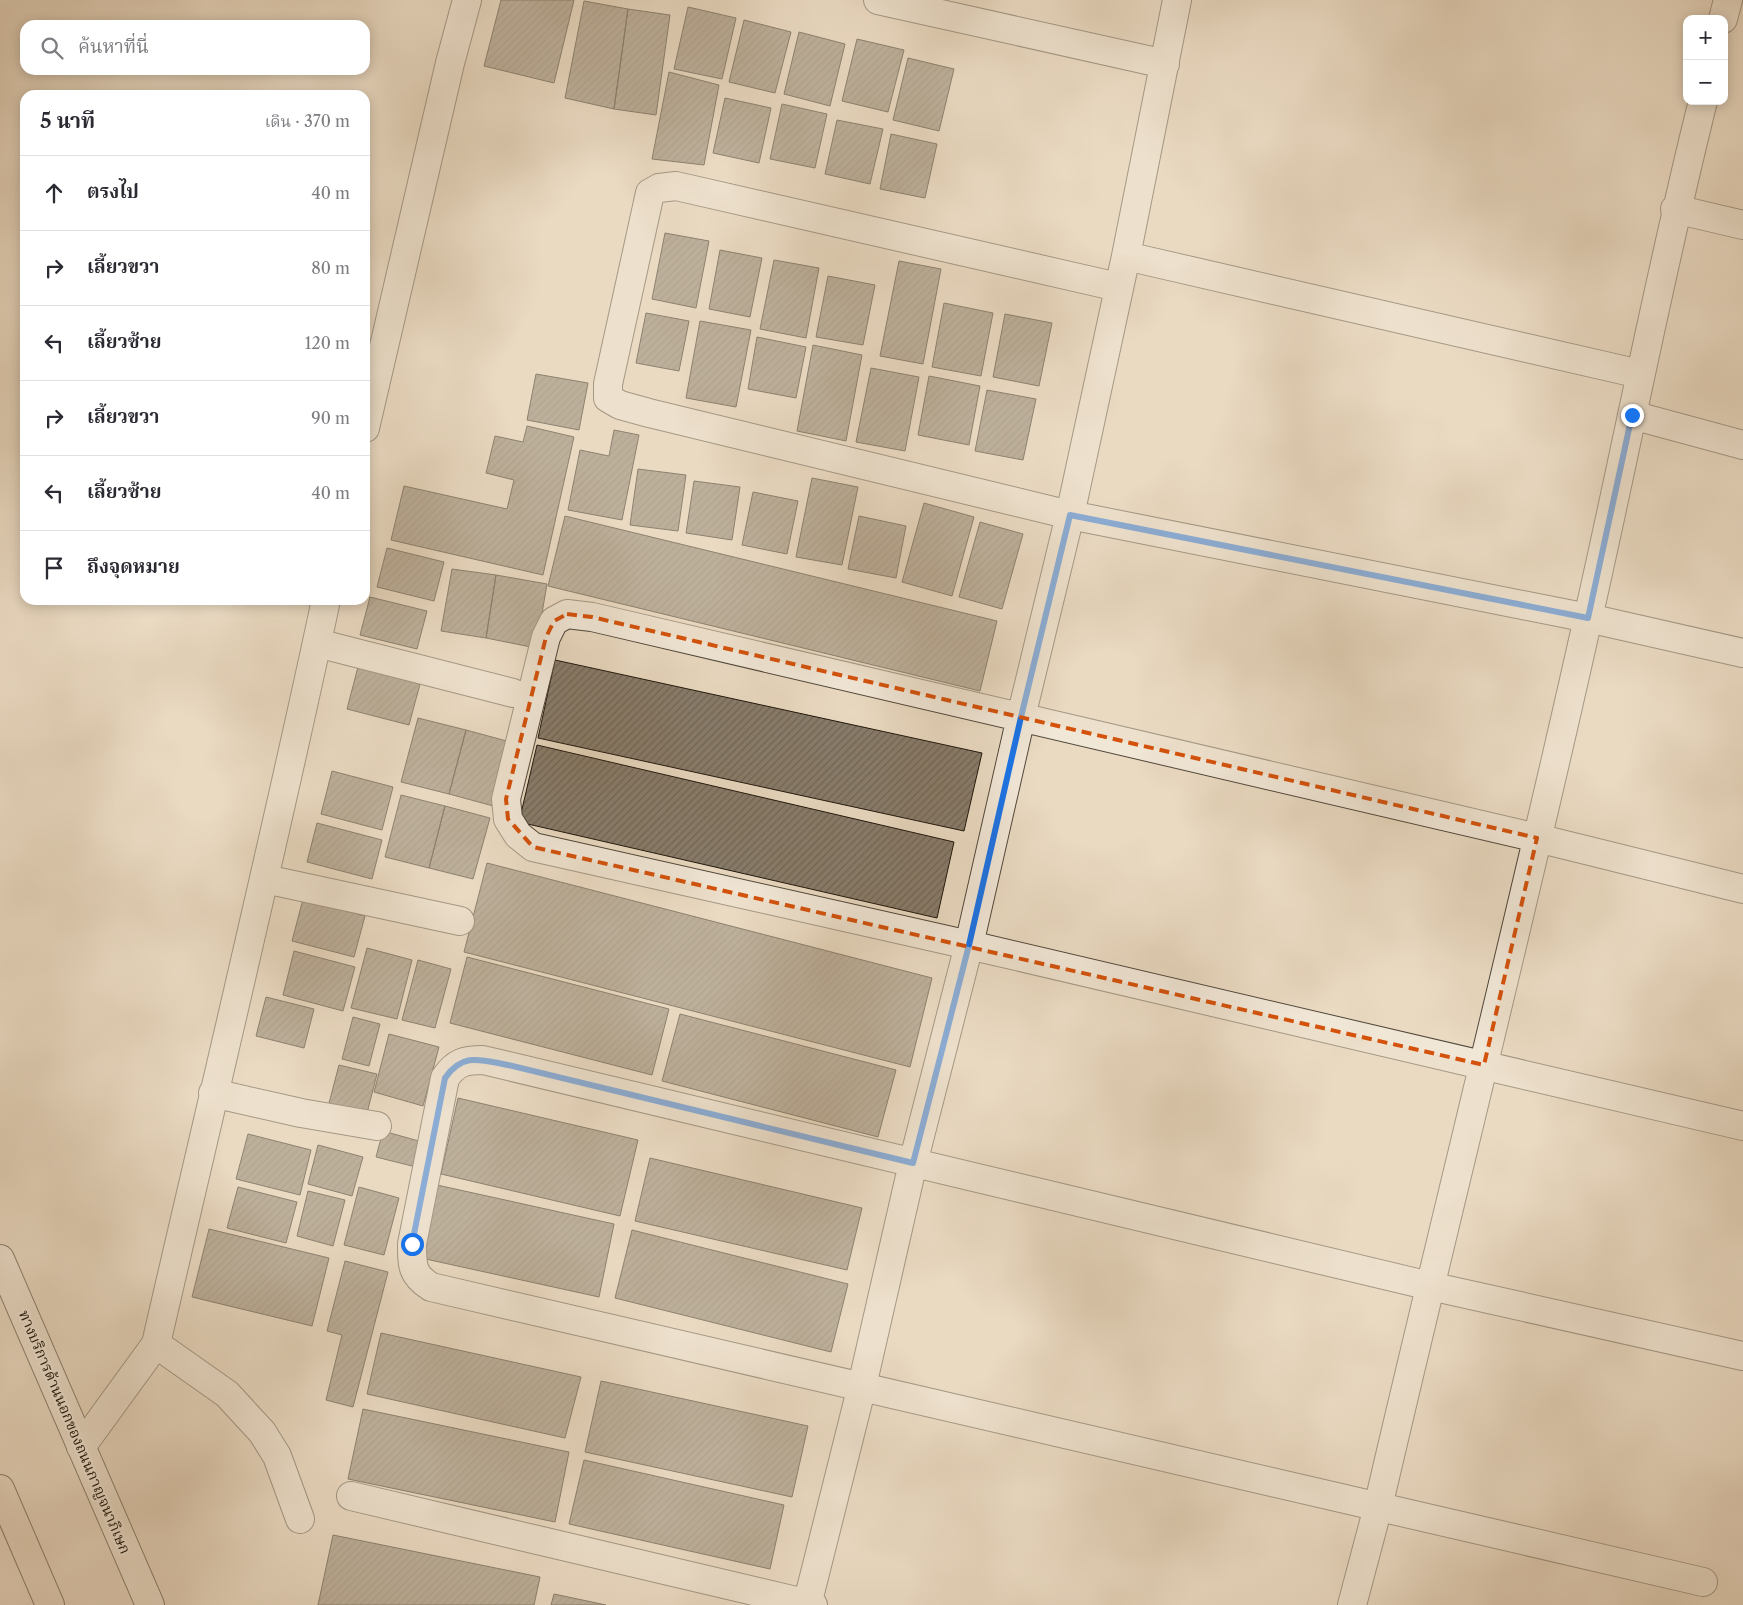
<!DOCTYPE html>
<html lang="th">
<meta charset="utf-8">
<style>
:root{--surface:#fff;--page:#f7f7f7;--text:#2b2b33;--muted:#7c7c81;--line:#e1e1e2}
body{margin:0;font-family:"Libre Caslon Text","Noto Serif Thai",serif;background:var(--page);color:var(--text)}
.controls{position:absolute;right:15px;top:15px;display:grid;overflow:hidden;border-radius:10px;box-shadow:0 2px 12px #0003}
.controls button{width:45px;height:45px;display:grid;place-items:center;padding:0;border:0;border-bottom:1px solid var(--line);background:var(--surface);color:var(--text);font:25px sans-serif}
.stop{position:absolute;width:15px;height:15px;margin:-11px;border:4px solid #1a73e8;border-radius:50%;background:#fff}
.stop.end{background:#1a73e8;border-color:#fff;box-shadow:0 1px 5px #0008}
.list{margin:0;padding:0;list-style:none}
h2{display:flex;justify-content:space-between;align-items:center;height:65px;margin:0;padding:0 20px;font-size:21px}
h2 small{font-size:16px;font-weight:400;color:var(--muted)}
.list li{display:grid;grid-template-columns:32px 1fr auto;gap:15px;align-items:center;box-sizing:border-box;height:75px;padding:0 20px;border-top:1px solid var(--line)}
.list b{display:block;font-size:19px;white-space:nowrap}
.list em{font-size:16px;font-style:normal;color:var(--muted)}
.icon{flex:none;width:28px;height:28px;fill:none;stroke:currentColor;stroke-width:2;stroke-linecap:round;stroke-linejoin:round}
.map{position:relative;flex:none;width:1743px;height:1605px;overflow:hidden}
.search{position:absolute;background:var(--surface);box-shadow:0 2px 12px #0003;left:20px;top:20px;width:350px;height:55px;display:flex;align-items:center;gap:12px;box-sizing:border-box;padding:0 18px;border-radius:15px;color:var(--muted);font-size:19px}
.panel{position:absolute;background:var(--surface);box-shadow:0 2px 12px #0003;left:20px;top:90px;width:350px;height:515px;border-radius:15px}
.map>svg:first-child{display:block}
.building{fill:url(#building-hatch);stroke:#1e160c}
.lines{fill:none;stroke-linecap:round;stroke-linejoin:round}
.street-casing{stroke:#51473a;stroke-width:30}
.secondary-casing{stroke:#1e160c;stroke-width:30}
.highway-casing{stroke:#1e160c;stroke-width:30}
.street{stroke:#f1e7d7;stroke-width:28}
.secondary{stroke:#f1e7d7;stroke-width:28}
.highway{stroke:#eadac2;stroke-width:28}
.route{stroke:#1a73e8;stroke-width:6}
.marked{fill:none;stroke:#d4520c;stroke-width:4;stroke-dasharray:10 6;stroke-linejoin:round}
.labels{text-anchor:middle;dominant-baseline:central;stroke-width:4.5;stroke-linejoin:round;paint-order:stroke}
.street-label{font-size:15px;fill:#1e160c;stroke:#f1e7d7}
</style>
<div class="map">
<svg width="1743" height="1605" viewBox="0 0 1743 1605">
<defs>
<pattern id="building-hatch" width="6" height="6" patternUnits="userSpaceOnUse" patternTransform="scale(1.25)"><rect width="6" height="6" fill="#887c6b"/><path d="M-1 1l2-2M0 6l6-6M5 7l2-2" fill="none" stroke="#6f6556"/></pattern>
</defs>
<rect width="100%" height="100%" fill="#eadac2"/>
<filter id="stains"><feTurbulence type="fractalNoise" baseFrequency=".004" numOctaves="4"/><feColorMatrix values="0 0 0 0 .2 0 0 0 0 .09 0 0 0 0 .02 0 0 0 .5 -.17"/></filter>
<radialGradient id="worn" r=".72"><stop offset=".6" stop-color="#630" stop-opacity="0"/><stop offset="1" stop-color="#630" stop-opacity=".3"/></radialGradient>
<path class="building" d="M501,0H574L554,83L484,66Z
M584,1L628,9L614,109L565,98Z
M688,7L736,18L722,79L674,69Z
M628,9L670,15L656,115L614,109Z
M744,20L791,32L775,93L729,82Z
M799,32L845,44L830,106L784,94Z
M857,39L904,50L888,112L842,101Z
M908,58L954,69L939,131L893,120Z
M669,72L719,85L704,165L652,159Z
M725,98L771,108L759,163L713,153Z
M782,104L827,114L815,168L770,159Z
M837,120L883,129L870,184L825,174Z
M891,134L937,144L925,198L880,189Z
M665,233L709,241L696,308L652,299Z
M720,250L762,258L750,317L709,309Z
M774,260L819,268L806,338L760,329Z
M899,261L941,269L923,364L880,356Z
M828,276L875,285L863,345L816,337Z
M944,303L993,313L981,376L932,367Z
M646,313L689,321L679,371L636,363Z
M1005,314L1052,323L1039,386L993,377Z
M700,321L751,330L736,407L686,398Z
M757,337L806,347L796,398L748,389Z
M813,345L862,355L846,441L797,431Z
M871,368L919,377L905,451L856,442Z
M536,374L588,383L579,430L527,420Z
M929,376L980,386L969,445L918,435Z
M987,390L1036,399L1023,460L975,451Z
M527,426L574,437L543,575L391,540L404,486L507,509L514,480L486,473L495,436L523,442Z
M614,430L639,435L622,520L568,510L580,450L609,456Z
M638,469L686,475L678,531L630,525Z
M812,478L858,487L842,565L796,557Z
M694,481L740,487L732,540L686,533Z
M753,492L798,501L787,554L742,545Z
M924,503L974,517L952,596L902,582Z
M565,516L997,621L980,691L548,586Z
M859,516L906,526L896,578L848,569Z
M980,522L1023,534L1002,609L959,597Z
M387,548L444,562L434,601L377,587Z
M452,569L496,575L486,638L441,631Z
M496,575L547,584L536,648L486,638Z
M370,597L427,611L417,649L360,635Z
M555,660L982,753L964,831L538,738Z
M358,667L420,684L409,725L347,709Z
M418,718L466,730L449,794L401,782Z
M466,730L514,743L497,807L449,794Z
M537,745L954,842L937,918L519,822Z
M332,771L393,787L382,830L321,814Z
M401,795L445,806L429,868L385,857Z
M445,806L490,818L473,879L429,868Z
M317,823L382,840L372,879L307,862Z
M487,863L932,978L910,1067L464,952Z
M303,899L365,916L354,957L292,941Z
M367,948L412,960L397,1019L351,1008Z
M294,951L355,967L343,1011L283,995Z
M467,957L669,1009L652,1075L450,1023Z
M418,960L451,969L435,1028L402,1020Z
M266,997L314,1009L304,1048L256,1036Z
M680,1014L896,1070L878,1137L662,1081Z
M353,1017L380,1024L369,1066L342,1059Z
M389,1034L439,1047L423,1106L374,1092Z
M339,1065L377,1074L366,1117L328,1107Z
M458,1098L638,1140L620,1216L441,1174Z
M383,1131L426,1143L420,1168L376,1157Z
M248,1134L311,1150L300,1195L236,1179Z
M318,1145L363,1157L352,1196L308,1184Z
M650,1158L862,1208L847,1270L635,1221Z
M437,1185L614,1224L599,1297L421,1258Z
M238,1187L297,1202L286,1243L227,1228Z
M359,1187L399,1198L384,1255L344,1245Z
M308,1191L345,1200L333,1246L297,1236Z
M209,1229L329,1258L312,1326L192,1297Z
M632,1230L848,1284L831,1352L615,1298Z
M345,1261L388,1272L353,1407L326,1400L342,1335L327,1331Z
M381,1333L581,1377L565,1438L367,1394Z
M601,1381L808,1426L792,1497L585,1452Z
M363,1409L569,1452L555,1522L348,1479Z
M584,1460L784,1505L770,1569L569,1524Z
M333,1535L540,1577L534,1605H318Z
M554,1594L606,1605H551Z"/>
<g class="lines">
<defs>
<path id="street" d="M878,0L1165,64
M1723,19L1728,0
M1675,209L1743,225
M1126,256L1640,374
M1118,287L676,186L659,188L650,193L608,384V398L620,405L649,413L1070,515L1588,618L1743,653
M1632,415L1743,445
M365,428L450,63L467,0
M317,643L513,693
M265,879L460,921
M1743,889L1537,838L592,617L567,614L554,621L546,637L506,799L508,819L518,835L533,847L969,945L1743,1126
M213,1093L301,1113L377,1126
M81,1447L156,1344
M351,1496L813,1605
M300,1519L277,1456L262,1432L227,1394L156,1344C213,1096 273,849 326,600
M1703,1582L431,1287C412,1275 412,1266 412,1244L445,1078C456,1062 465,1060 483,1060L1430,1286L1743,1356
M807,1605L862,1386L913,1163L969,945L1021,717L1070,515L1126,256L1177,0
M1352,1605L1378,1507C1447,1210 1522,915 1588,618C1627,446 1660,272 1703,101"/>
<path id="secondary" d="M0,1259L150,1605"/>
<path id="highway" d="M0,1489L50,1605"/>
</defs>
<use href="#street" class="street-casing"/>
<use href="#secondary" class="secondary-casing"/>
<use href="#highway" class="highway-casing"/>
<use href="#street" class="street"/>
<use href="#secondary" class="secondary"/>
<use href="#highway" class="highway"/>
</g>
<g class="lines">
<path class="route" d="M412,1244L445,1078C463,1052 481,1060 508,1065L913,1163L969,945L1021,717L1070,515L1588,618L1632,415"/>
</g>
<path d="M0 0H1743V1605H0ZM567,614L592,617L1537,838L1484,1065L533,847L508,819L506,799L546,637L554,621Z" fill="#eadac2" fill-opacity=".55" fill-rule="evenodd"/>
<path class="marked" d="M567,614L592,617L1537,838L1484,1065L533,847L508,819L506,799L546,637L554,621Z"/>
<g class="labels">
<g class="street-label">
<text transform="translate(75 1432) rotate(67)">ทางบริการด้านนอกของถนนกาญจนาภิเษก</text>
</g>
</g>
<rect width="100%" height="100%" filter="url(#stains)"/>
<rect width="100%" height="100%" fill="url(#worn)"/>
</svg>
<div class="controls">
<button>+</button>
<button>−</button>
</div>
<div class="stop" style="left:412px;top:1244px"></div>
<div class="stop end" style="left:1632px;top:415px"></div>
<div class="search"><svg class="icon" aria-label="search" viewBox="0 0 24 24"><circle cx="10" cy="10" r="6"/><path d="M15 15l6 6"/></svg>ค้นหาที่นี่</div>
<section class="panel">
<h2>5 นาที<small>เดิน · 370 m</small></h2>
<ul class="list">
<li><svg class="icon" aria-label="ahead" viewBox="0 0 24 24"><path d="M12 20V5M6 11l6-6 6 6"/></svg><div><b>ตรงไป</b></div><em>40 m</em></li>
<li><svg class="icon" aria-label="right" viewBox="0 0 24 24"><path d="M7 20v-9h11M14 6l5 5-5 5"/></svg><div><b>เลี้ยวขวา</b></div><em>80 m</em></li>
<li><svg class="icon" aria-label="left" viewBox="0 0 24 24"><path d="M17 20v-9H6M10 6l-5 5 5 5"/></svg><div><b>เลี้ยวซ้าย</b></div><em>120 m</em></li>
<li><svg class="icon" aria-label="right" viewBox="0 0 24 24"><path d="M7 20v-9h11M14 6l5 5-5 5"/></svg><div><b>เลี้ยวขวา</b></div><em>90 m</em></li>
<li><svg class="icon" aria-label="left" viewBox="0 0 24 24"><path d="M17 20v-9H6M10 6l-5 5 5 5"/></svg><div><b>เลี้ยวซ้าย</b></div><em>40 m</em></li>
<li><svg class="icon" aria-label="arrive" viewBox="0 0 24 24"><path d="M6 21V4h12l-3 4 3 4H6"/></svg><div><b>ถึงจุดหมาย</b></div></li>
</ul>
</section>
</div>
